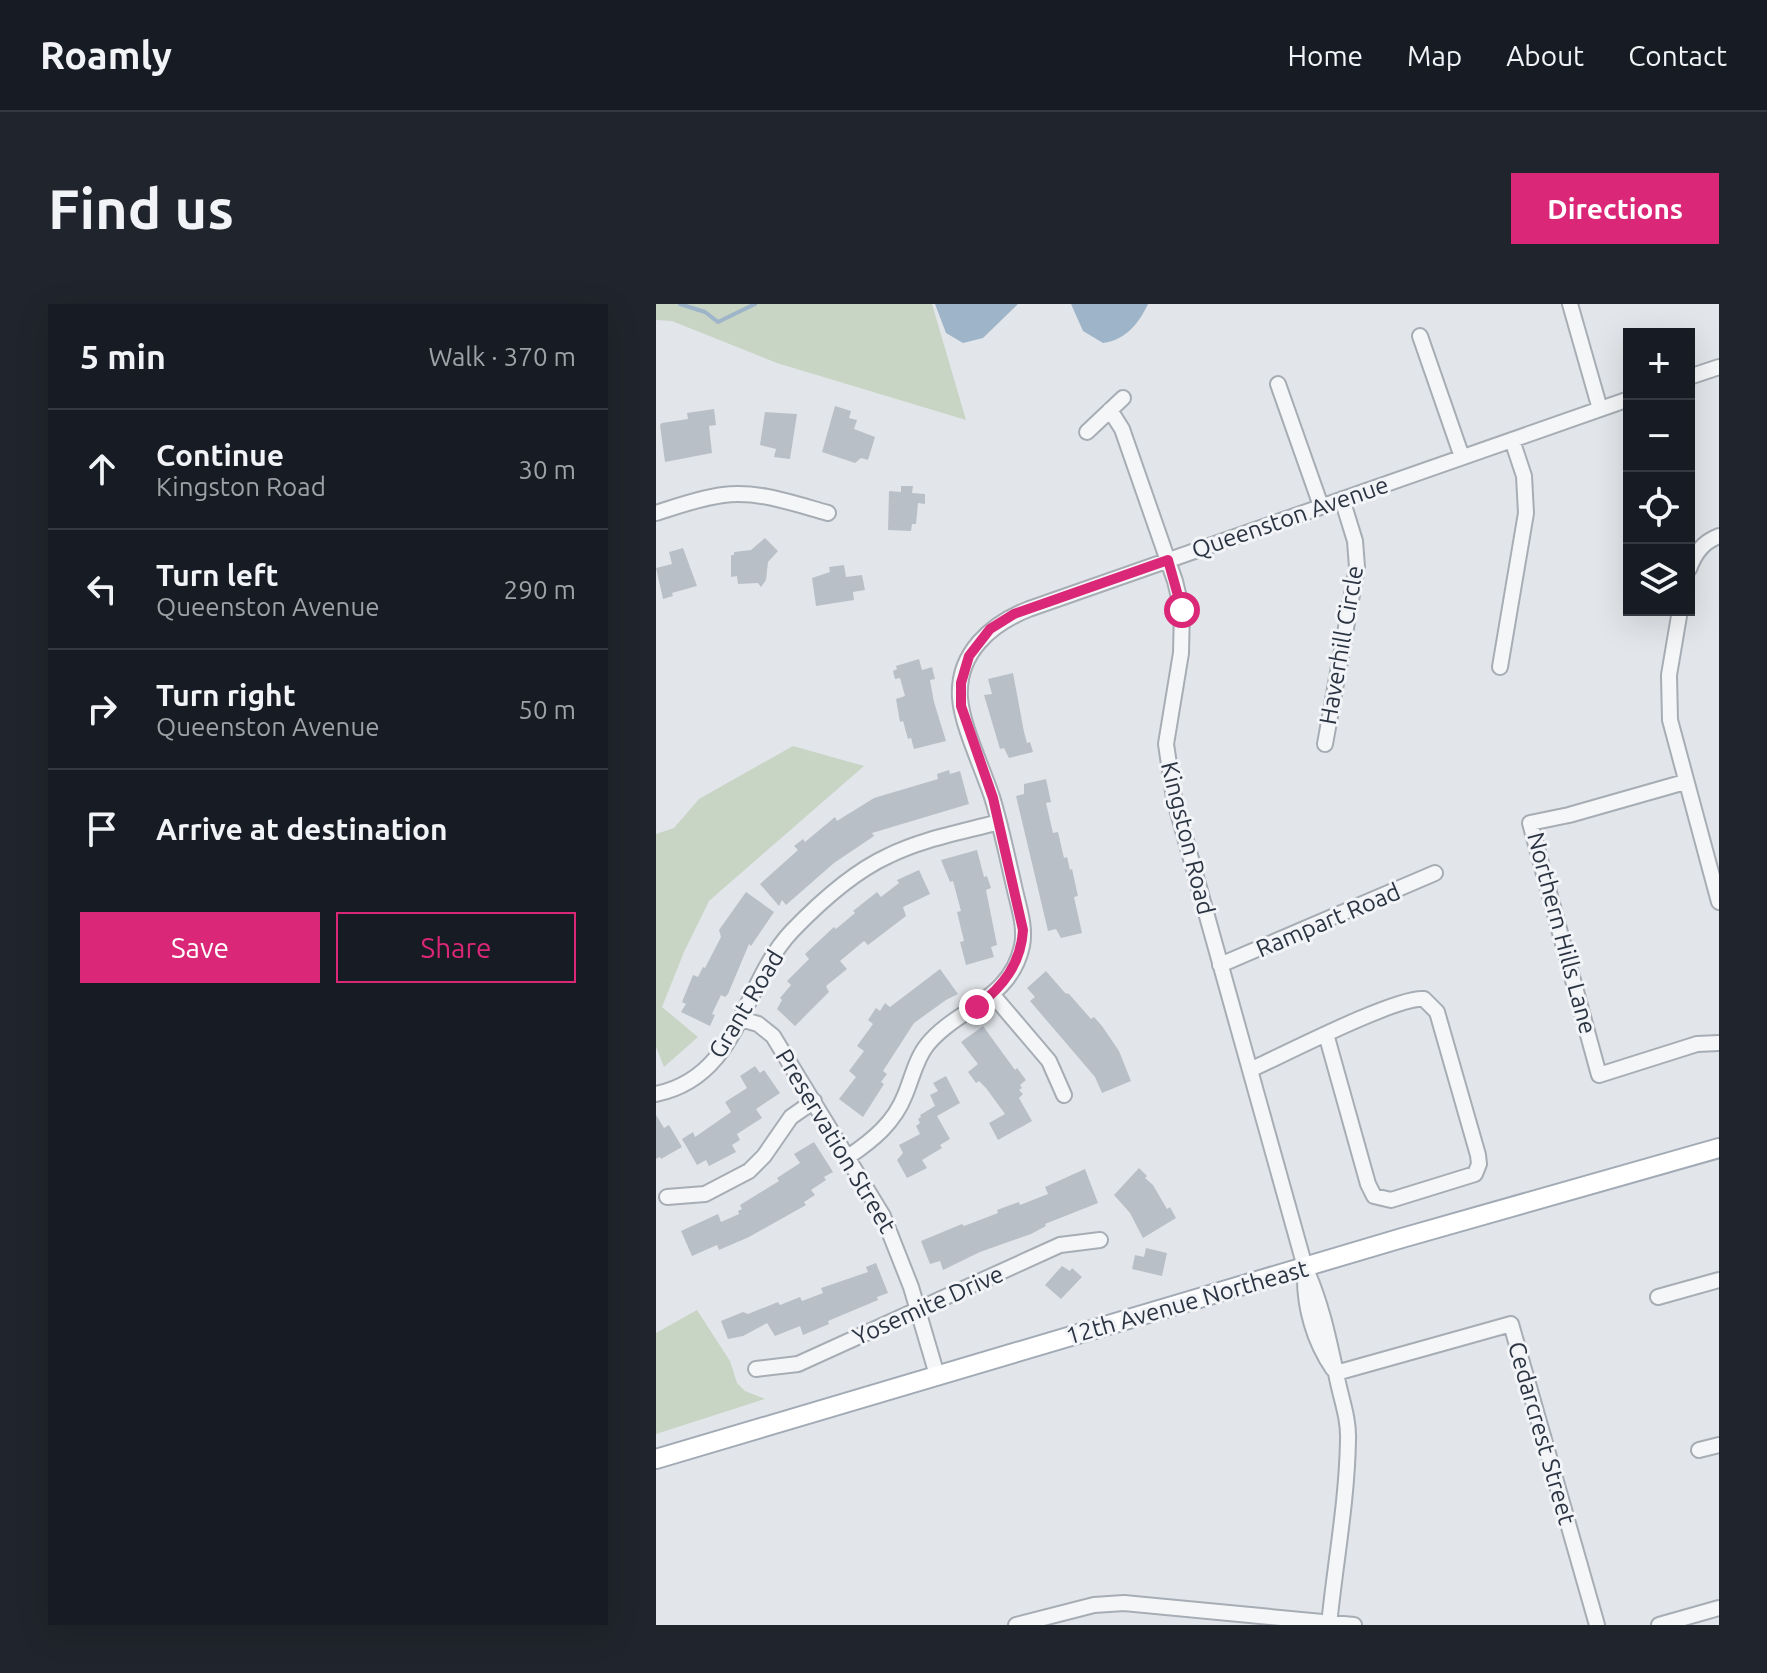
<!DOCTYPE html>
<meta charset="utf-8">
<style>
:root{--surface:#171b24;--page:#20242c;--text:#f1f3f6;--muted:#9ea1a6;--line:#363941;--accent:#db2777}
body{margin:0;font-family:Ubuntu,sans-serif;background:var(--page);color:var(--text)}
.controls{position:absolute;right:24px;top:24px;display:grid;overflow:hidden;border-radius:0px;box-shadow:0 8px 32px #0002}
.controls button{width:72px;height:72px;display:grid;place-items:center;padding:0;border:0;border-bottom:2px solid var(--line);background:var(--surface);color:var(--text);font:40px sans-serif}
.stop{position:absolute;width:24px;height:24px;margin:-18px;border:6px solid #db2777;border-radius:50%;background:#fff}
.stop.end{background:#db2777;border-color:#fff;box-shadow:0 2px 8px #0008}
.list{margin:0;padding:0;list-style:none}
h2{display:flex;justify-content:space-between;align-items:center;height:104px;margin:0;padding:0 32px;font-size:34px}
h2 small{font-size:26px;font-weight:400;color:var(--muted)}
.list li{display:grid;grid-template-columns:52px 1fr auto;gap:24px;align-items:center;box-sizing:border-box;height:120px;padding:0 32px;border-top:2px solid var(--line)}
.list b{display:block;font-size:30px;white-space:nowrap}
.list p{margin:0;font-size:26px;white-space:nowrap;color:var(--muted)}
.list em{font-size:26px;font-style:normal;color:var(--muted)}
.actions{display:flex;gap:16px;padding:24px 32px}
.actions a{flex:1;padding:18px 0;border:2px solid var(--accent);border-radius:0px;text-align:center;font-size:28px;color:var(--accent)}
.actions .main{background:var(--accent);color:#fff}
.icon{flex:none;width:44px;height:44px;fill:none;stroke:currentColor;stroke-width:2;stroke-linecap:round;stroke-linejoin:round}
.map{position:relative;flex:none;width:1063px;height:1321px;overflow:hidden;border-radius:0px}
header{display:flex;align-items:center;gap:48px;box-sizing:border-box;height:112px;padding:0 40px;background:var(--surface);border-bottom:2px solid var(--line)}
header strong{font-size:38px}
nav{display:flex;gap:44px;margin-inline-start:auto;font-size:28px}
.intro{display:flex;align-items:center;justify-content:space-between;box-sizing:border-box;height:192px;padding:0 48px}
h1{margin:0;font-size:56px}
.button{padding:20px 36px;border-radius:0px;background:var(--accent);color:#fff;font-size:28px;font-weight:700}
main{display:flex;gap:48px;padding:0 48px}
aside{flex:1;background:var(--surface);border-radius:0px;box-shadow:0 8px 32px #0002}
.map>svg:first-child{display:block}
.green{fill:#c8d4c4}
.water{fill:#9eb4c9}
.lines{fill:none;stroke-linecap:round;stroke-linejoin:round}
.stream{stroke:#9eb4c9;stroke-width:4}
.building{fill:#b9bfc7}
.minor-casing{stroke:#a7adb4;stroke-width:18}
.major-casing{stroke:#a2aab5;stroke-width:22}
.minor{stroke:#f5f6f8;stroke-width:14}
.major{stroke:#fff;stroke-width:18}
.route{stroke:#db2777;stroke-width:10}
.labels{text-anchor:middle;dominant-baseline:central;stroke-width:6;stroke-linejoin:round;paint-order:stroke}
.street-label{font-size:24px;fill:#2b3442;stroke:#f2f4f7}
</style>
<header>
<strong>Roamly</strong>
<nav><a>Home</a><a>Map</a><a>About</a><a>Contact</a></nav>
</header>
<div class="intro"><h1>Find us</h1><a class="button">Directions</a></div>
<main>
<aside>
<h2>5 min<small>Walk · 370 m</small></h2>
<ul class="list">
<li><svg class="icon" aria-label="ahead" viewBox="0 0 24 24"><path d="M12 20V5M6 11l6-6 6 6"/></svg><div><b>Continue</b><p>Kingston Road</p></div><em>30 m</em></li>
<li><svg class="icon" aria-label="left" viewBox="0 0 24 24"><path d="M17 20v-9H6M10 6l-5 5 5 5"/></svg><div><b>Turn left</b><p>Queenston Avenue</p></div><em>290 m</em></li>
<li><svg class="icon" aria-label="right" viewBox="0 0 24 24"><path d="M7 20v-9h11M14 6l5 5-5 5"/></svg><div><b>Turn right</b><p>Queenston Avenue</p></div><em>50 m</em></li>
<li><svg class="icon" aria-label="arrive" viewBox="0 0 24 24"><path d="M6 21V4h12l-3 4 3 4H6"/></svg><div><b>Arrive at destination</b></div></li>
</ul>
<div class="actions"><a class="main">Save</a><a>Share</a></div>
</aside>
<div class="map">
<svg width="1063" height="1321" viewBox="0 0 1063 1321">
<rect width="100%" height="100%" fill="#e2e6ea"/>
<path class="green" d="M0,0H276L310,116L121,59L16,17L0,16Z
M137,442L208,462L53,597L28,648L6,703L42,733L8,763L0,743V530L18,524L43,495Z
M41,1006L74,1057L81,1079L89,1087L109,1095L0,1130V1029Z"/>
<path class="water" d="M279,0H362L327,34L307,39L290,29Z
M415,0H492C483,19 470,36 447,39L427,27Z"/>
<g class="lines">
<path class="stream" d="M24,0L49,8L62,18L99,0"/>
</g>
<path class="building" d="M179,102L195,107L193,114L201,116L198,125L219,133L212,156L205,154L199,159L166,148Z
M58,105L60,121L53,122L56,149L9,158L4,121L6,119L32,115L31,109Z
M109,108L141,110L134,155L118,153L120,145L104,141Z
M245,182H257L256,189L269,190V200L262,199L260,220H256L255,227L232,226L233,187L245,188Z
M109,234L122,247L112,258L110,276L105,283L102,279L82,280L81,272L75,273V251H78V248L95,246Z
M27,244L41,282L16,289L17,292L7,295L0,264L16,260L13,248Z
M188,261L190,273L206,271L209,286L197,288L198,296L160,302L156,274L174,268L173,263Z
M263,355L266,366L276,363L279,375L274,376L278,398L290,437L258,445L255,434L252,435L247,417L244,418L240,395L249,392L244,374L239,375L237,367L241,365L240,362Z
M357,369L368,428L371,439L374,438L377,448L353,454L348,444L344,445L328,391L336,390L332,375Z
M293,466L294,470L304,467L313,500L216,529L218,532L178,559L130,601L126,596L123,602L104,580L142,546L138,542L147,535L149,538L179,513L181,517L218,494L282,475L281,470Z
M390,475L395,498L390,499L397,529L402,528L408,554L411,553L414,566L416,565L422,592L418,593L426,629L405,634L400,625L392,627L360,492L368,490V480Z
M321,546L328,573L331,572L335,584L330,586L341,641L335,643L338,653L310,661L304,638L308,637L301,608L305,607L297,577L294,578L285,556Z
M263,566L274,590L247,603L250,612L212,641L208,637L184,657L191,665L170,682L173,688L139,722L121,705L126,696L124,694L135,681L131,677L153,655L149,650L178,623L180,625L199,609L197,607L221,588L225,593L243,579L241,576Z
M90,588L118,608L95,642L93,640L72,690L69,693L65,691L56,710L59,711L54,722L25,708L30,700L26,698L37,671L42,673L47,663L49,664L65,633L63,626Z
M284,665L302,690L290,696L258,719L227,767L231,770L225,778L228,780L207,813L183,795L200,773L193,767L208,747L201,742L217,720L212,716L220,704L224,707L229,699L234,703Z
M390,667L409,689L413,690L435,715L438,713L446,722L463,747L475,777L446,789L439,773L374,697L379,693L371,684Z
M327,722L359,766L361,764L370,776L364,781L366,784L363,786L367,790L363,794L376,817L342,836L333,819L349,810L330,784L323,777L320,779L312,768L322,760L305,738Z
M99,762L104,769L108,766L124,789L100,805L106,814L81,830L84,836L76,841L80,848L53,862L50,856L41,861L26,835L37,828L39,833L75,808L69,798L91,784L84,772Z
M290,772L304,799L281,812L294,835L284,841L286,844L266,856L271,864L251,874L241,856L247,849L243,841L264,830L260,822L264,819L262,815L265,813L264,811L279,802L274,791L282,787L277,779Z
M0,811L8,824L13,821L26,843L5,855L4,853L0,855Z
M158,838L177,868L168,873L170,876L155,886L159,891L148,898L150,901L93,933L63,946L61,941L36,952L25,927L62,910L65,918L83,910L82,907L86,905L84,901L123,877L121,874L144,859L138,850Z
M483,864L491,872L489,874L497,881L511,905L514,903L520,914L487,934L474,909L458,891Z
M429,865L442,899L389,920L390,922L375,930L324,948L287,966L284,957L274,960L265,937L306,920L308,922L342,909L341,906L363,898L364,901L392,890L389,883Z
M490,944L511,949L506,972L476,965L479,951L488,953Z
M220,959L232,989L221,993L222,996L172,1017L173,1020L147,1031L144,1022L119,1032L111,1019L87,1032L72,1035L65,1017L87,1008L92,1010L122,998L124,1001L144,993L146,997L167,989L165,984L212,968L210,963Z
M406,962L414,967L416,964L426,973L405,995L389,981Z"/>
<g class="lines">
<defs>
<path id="minor" d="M914,0L944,105
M764,32L806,153
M1033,73L1063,63
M622,80L665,202
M454,106L466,125L519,277L526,306L525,349L510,440L518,494L649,963C665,998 672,1032 680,1069C684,1092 693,1113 692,1136C691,1198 679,1260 673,1321
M431,128L467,94
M0,209C22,202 44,194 67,191C102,186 139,200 172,209
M1033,265C1039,249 1047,238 1063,232
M1024,306L1013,371L1014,416L1063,598
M844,363L870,209L868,172L856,136
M669,440L701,263L699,237L686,195
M1029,478L913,511L874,519L943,771L1041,740L1063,739
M564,661L779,569
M336,690L393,757L408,791
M85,715L102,720L117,732L227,912L255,983L281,1071
M594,766C625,752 741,692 768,695L781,708L822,851L823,860L819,870L735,896L718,892L712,880L670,730
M0,790C85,772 85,681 136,627C163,599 197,568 232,552C266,535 306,528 343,518
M192,853C217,836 238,819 249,791C256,774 260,755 271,741C302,703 354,697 366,642C370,622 362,601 358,582C351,552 345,522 336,493C327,465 306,422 304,394C301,349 335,320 373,305L973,95
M11,893L49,890L93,867L108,852L135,813L158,797
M649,969C648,1003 658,1037 677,1065
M1002,993L1063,976
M100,1065L142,1060L404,941L444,936
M680,1069L855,1020L941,1321
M1043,1146L1063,1141
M360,1321L438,1301L468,1299L698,1321
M1003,1321L1063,1304"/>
<path id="major" d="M0,1155L746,934L1063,844"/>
</defs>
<use href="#minor" class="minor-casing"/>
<use href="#major" class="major-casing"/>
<use href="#minor" class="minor"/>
<use href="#major" class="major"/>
</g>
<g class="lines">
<path class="route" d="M321,703C347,682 365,660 367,626L337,494L305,402V379L313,352L334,325L358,310L512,256L526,306"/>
</g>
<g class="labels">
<g class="street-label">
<text transform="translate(634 213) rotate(-19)">Queenston Avenue</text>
<text transform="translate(685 341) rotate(-80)">Haverhill Circle</text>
<text transform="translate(532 534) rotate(76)">Kingston Road</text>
<text transform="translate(672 616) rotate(-23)">Rampart Road</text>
<text transform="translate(906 629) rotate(75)">Northern Hills Lane</text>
<text transform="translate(90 700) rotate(-59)">Grant Road</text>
<text transform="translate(180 837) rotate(59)">Preservation Street</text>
<text transform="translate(531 998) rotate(-16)">12th Avenue Northeast</text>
<text transform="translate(272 1001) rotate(-24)">Yosemite Drive</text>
<text transform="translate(886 1129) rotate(74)">Cedarcrest Street</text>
</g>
</g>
</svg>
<div class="controls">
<button>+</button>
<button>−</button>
<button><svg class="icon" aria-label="locate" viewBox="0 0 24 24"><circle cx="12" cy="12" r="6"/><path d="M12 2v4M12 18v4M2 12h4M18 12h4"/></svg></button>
<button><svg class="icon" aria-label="layers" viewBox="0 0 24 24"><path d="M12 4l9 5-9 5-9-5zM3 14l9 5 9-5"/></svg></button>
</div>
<div class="stop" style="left:526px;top:306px"></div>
<div class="stop end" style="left:321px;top:703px"></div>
</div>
</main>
